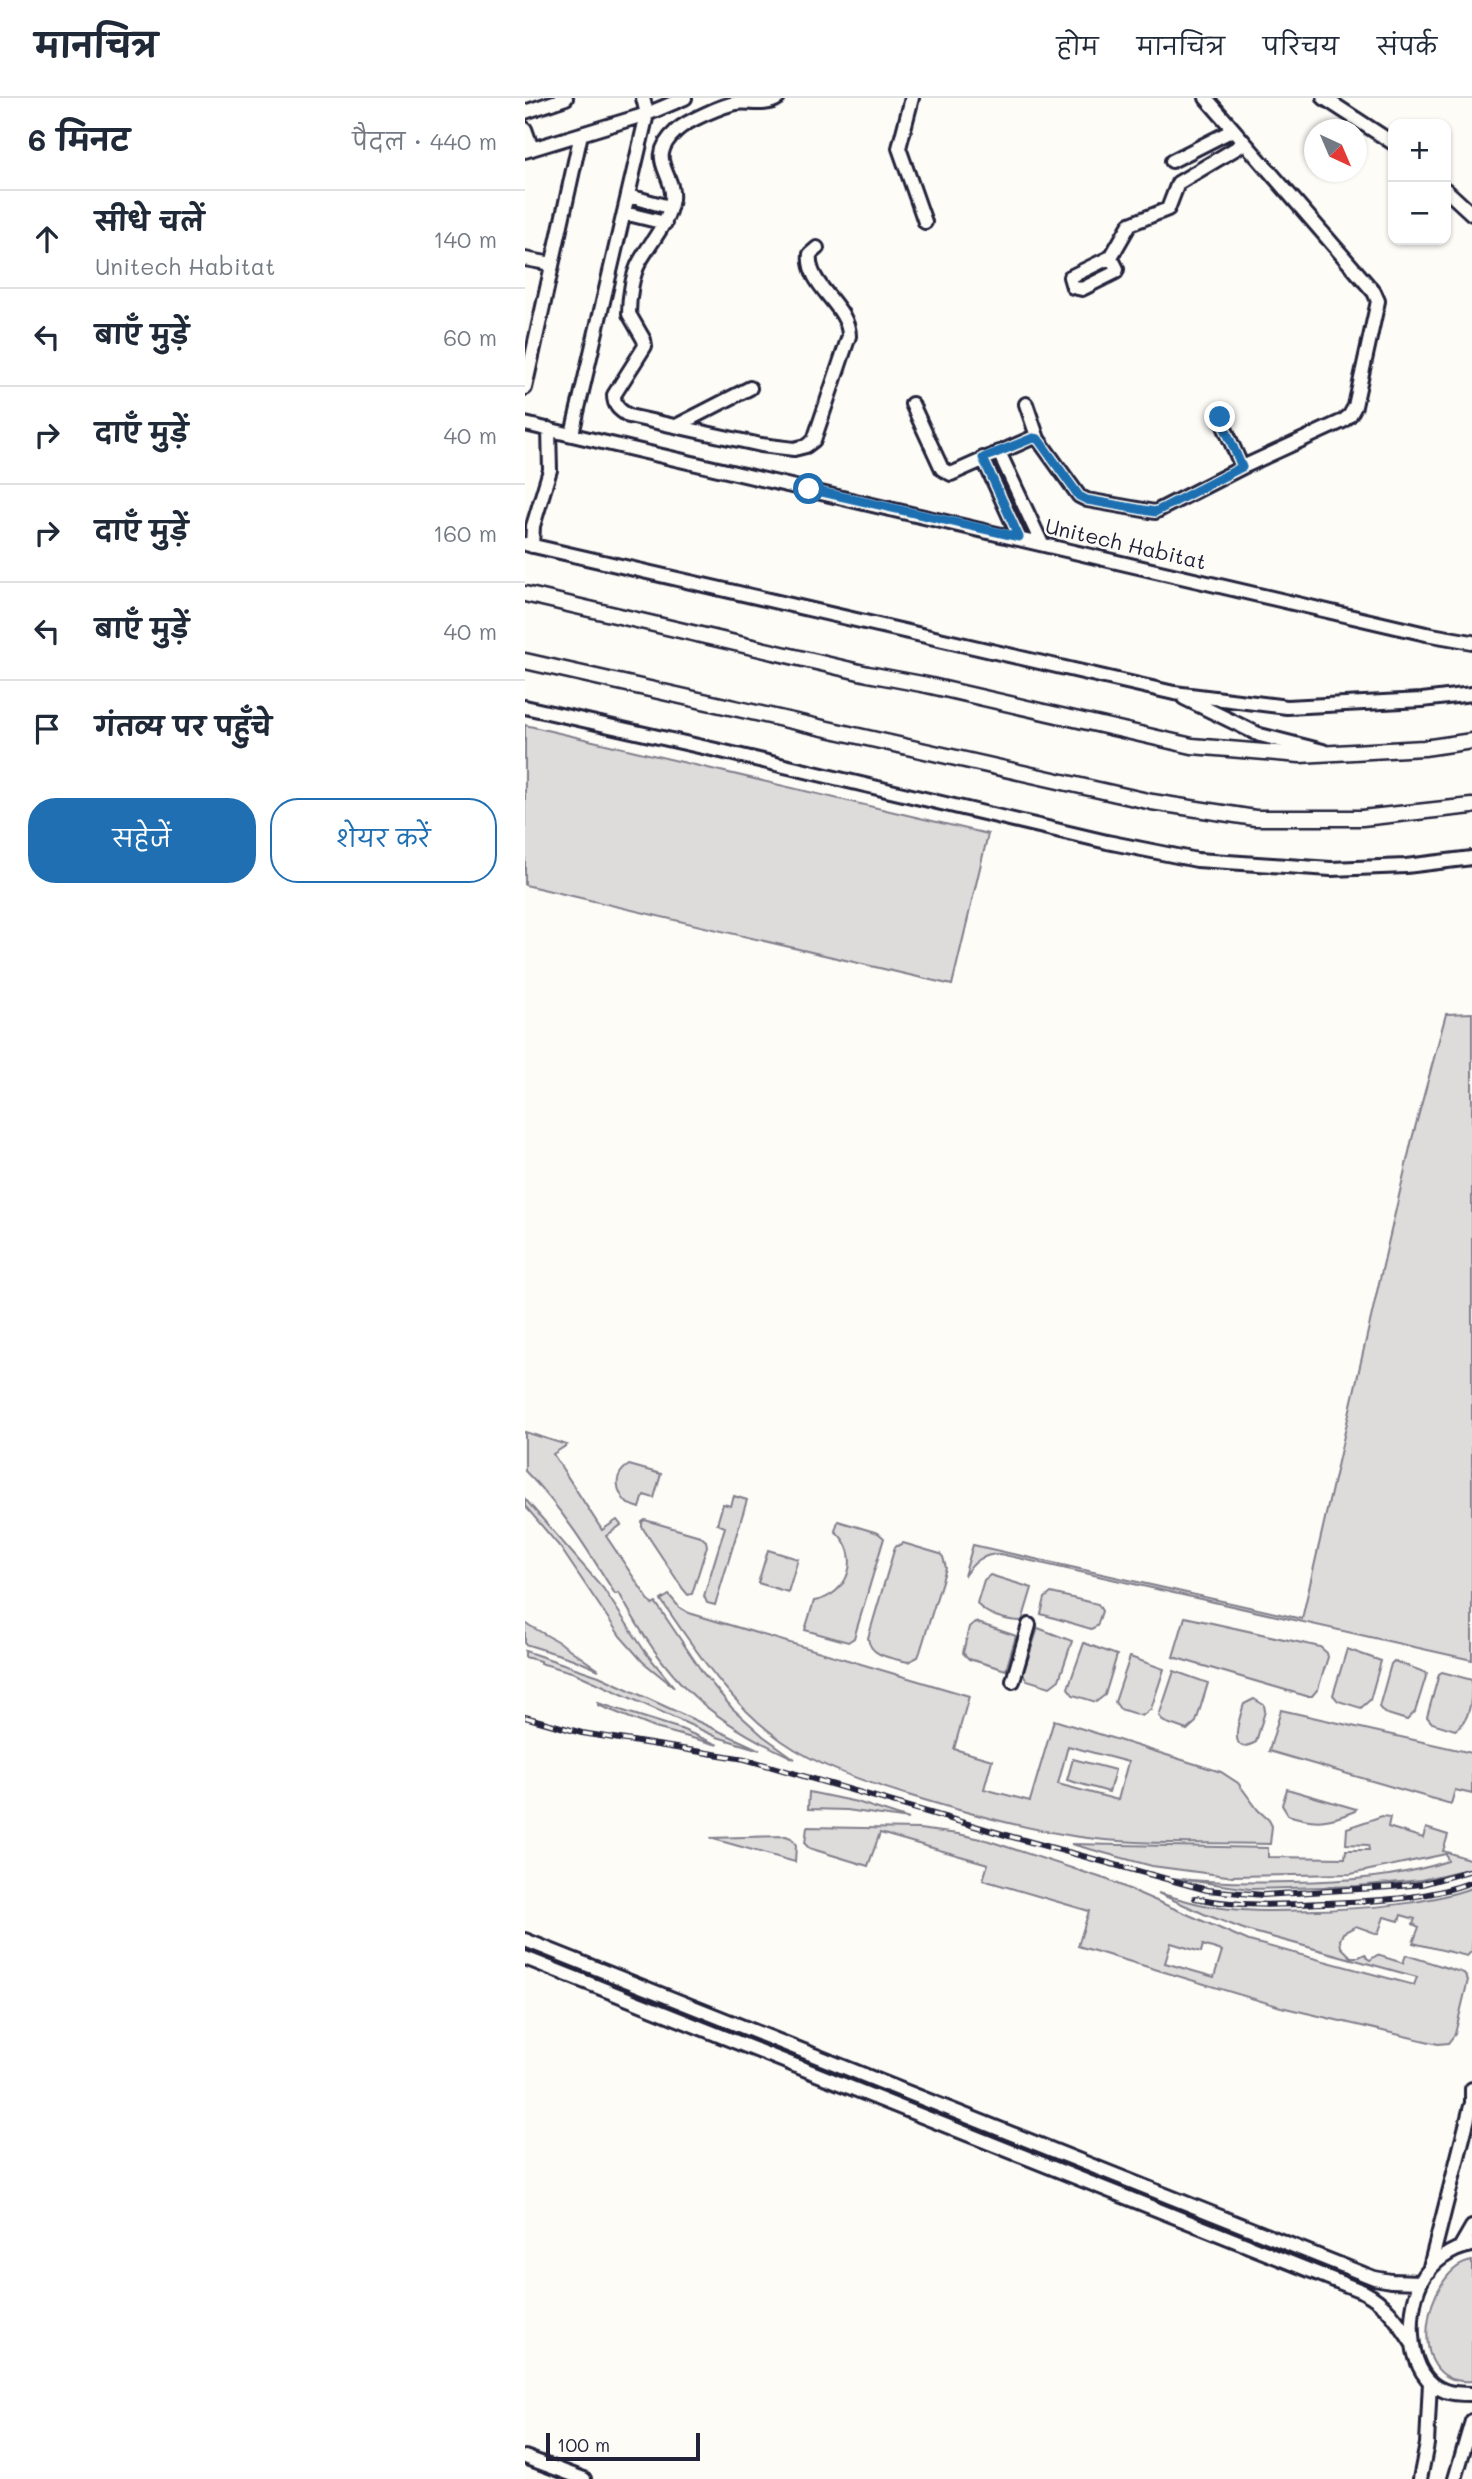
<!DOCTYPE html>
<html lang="hi">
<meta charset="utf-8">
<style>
:root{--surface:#fff;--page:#f6f6f7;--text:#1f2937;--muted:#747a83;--line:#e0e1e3;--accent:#1f6fb2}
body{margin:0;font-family:Mali,"Playpen Sans Deva",sans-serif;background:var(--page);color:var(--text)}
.controls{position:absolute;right:21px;top:21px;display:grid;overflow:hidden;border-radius:14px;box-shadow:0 2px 5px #0004}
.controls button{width:63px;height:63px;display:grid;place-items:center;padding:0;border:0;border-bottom:2px solid var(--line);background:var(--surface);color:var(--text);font:35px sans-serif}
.compass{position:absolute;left:779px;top:21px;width:63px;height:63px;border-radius:50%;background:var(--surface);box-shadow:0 2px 5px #0004;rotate:136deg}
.scale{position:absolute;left:21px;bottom:18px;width:154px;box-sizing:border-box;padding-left:7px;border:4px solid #22223b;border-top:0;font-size:19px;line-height:24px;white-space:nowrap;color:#22223b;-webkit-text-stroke:5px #fdfcf7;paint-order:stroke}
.stop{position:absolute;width:21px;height:21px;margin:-16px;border:5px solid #1f6fb2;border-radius:50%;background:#fff}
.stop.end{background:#1f6fb2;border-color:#fff;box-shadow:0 2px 7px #0008}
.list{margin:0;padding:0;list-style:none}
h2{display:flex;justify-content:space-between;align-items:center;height:91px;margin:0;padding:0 28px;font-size:30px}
h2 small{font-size:23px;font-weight:400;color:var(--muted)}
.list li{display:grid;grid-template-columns:46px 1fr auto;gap:21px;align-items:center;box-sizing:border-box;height:98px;padding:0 28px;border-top:2px solid var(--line)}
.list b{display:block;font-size:26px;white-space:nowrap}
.list p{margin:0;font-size:23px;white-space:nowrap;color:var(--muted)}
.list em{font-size:23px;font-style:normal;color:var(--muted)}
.actions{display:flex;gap:14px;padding:21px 28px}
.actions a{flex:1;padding:16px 0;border:2px solid var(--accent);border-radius:28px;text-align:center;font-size:24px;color:var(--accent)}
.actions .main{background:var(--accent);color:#fff}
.icon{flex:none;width:38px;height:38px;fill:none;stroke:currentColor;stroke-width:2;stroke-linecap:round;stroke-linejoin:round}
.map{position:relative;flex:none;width:947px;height:2381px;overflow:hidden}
header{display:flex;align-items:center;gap:42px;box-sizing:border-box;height:98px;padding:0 35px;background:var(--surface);border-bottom:2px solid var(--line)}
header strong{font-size:33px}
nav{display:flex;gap:38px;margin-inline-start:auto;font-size:24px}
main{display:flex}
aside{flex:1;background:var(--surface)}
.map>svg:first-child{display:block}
.green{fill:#dddcdb;stroke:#807f8b;stroke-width:2;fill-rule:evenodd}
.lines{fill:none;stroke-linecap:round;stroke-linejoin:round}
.minor-casing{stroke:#22223b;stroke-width:18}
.major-casing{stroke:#22223b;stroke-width:19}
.minor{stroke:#fdfcf7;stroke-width:12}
.major{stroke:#fdfcf7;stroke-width:14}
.rail-casing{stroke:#22223b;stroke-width:6}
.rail{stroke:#fdfcf7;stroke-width:3.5;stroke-dasharray:10;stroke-linecap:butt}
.route{stroke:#1f6fb2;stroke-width:9}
.labels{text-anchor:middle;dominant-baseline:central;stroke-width:5;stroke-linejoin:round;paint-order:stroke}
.street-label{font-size:21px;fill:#22223b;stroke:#fdfcf7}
</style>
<header>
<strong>मानचित्र</strong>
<nav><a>होम</a><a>मानचित्र</a><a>परिचय</a><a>संपर्क</a></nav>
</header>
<main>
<aside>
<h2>6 मिनट<small>पैदल · 440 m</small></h2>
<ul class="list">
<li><svg class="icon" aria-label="ahead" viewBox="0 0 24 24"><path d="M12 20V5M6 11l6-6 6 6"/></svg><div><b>सीधे चलें</b><p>Unitech Habitat</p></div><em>140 m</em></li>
<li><svg class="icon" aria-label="left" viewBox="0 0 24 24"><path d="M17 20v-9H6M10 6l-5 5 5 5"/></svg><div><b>बाएँ मुड़ें</b></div><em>60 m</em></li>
<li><svg class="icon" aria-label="right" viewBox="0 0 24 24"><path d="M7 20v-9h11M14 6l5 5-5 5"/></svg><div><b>दाएँ मुड़ें</b></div><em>40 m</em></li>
<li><svg class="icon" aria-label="right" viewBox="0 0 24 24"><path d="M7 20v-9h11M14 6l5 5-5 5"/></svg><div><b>दाएँ मुड़ें</b></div><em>160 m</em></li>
<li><svg class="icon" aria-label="left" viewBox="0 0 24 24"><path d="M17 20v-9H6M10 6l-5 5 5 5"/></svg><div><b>बाएँ मुड़ें</b></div><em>40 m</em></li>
<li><svg class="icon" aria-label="arrive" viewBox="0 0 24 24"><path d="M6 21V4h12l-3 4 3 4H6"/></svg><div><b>गंतव्य पर पहुँचे</b></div></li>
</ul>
<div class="actions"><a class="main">सहेजें</a><a>शेयर करें</a></div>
</aside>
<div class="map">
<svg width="947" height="2381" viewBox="0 0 947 2381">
<rect width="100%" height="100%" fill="#fdfcf7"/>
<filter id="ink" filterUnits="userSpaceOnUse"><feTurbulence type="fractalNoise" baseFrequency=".0143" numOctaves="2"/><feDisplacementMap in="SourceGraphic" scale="14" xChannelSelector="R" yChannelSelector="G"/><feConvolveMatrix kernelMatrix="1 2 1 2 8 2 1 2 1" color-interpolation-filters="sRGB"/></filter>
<g filter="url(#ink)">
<path class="green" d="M0,627L463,736L427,887L0,787Z
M947,915V1562L475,1456C457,1456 449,1464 439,1478L448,1447L777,1521L887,1041L921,916Z
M0,1334L42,1347L28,1356L77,1432L92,1422L96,1427L81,1438L127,1507L131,1505L178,1575L207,1610L238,1638L270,1661C179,1620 142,1582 94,1495L90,1496C63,1452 37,1410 0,1373Z
M104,1367L136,1376L129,1400L119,1397L115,1410L103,1406C91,1394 87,1377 104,1367Z
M209,1398L222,1402L190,1507L182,1505L179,1498L200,1429L192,1426L198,1406L206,1408Z
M0,1401L78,1490L121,1555L149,1589L118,1564L95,1538L35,1449L0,1408Z
M120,1422L175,1438L181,1443L182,1448L167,1496L163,1497L158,1491L117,1429V1424Z
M313,1423L353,1435L359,1440L329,1540L323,1544L280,1532L289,1503C324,1497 338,1457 310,1433Z
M378,1445L415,1456L418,1459L421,1470L395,1554L393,1559L383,1564C367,1560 345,1559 343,1540L370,1449Z
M243,1452L273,1461L263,1494L233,1485Z
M465,1477L507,1490L497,1523C483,1523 459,1517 452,1505L459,1482Z
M526,1495L573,1506L577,1513L572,1528L566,1531L516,1516L520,1500Z
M144,1497L154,1509L164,1515L444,1598L429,1651L467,1662L459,1691L505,1703L529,1622L696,1674L713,1685L733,1712L744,1722L747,1728L745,1746C680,1744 612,1748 548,1738C492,1729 438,1714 383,1697C341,1684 294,1669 257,1643C205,1606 172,1554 136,1502ZM543,1648L603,1664L593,1702L533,1686Z
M660,1519L795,1549L802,1555L803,1559L793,1591L787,1598H781L648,1559Z
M450,1524L491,1538L481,1572L444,1561L438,1555L444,1529Z
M0,1525L37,1546L74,1572L48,1561L0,1546Z
M513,1530L547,1543L534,1582L525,1589L502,1582L498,1576Z
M559,1545L592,1557L580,1597L571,1604L548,1597L543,1590Z
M822,1551L856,1563L845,1602L836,1610L813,1603L808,1597Z
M0,1553L74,1578L235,1652L192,1639L50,1575L15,1565V1563L0,1559Z
M605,1559L639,1571L626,1611L617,1618L595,1611L590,1604Z
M869,1563L902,1575L890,1614L882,1622L859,1615L854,1609L866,1566Z
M649,1573L683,1585L671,1624L662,1632L639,1624L634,1618Z
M917,1574L947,1582C947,1598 946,1624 930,1632L907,1625L902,1619L914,1576Z
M729,1601L739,1607L740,1613L731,1644C700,1661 715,1618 719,1606Z
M73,1605L156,1631L193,1647L130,1630L73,1607Z
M756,1612L947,1655V1696L930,1692L926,1706L744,1653Z
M548,1661L590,1672L584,1694L542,1682Z
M762,1691L831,1711L830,1713C804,1724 790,1726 763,1717L757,1707Z
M284,1694L332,1704L384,1721L322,1712L283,1711Z
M857,1718L865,1719L863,1729L898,1740L901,1730L923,1737L918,1753L947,1762V1770L896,1782L832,1788L725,1791L647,1780C687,1785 725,1785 765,1784C819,1783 872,1780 923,1763L921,1756L826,1776L702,1778L627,1768L546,1746L743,1750V1759L820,1760L821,1752H844L843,1747L821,1746L822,1730Z
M282,1729L394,1731L433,1736L461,1742L583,1782L724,1843L889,1887L892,1879L721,1832L679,1816L633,1795C648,1799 664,1804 679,1807C717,1815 755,1813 793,1812C845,1810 897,1807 947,1790V1853L942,1858L888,1845L894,1829L888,1826L890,1821L876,1817L874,1823L859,1819L853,1836L831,1828L818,1835L815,1842L816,1849L826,1859H834L840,1856L842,1860L845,1862L852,1857L878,1865L881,1857L939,1875L943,1882L930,1936L923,1945L913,1946L756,1909L553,1848L564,1813L458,1782L463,1766L355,1735L343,1768L284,1750L280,1746ZM646,1845L676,1854L678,1847L697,1853L689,1879L640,1865Z
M261,1738L266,1740L271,1747L270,1764L185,1740Z
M947,2163V2283C876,2289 900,2170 947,2163Z"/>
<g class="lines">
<defs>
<path id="minor" d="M253,0C240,9 225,3 211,5C198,7 162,23 152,32C119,62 150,74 147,101C143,126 127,142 115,163C107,177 104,200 104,216L119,242L120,248L89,297C89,308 94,312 104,318L236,347L269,351L281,348L289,342L324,238C324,207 281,188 285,156L292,150
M387,0L374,50L400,124
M799,0L868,45
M0,14L41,0
M0,31L7,51
M0,53L122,16L160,0
M647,63L708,32
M921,92L947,116
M104,98L144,109
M99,115L140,125
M586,159L592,171L591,174L557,191L548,189L545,179L586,159L605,126L643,111L653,85L720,45
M0,161L27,166
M0,290L56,36
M387,306L417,371L426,376L507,340L513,341L554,398L562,402L630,414L720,368L818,323L825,317L830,308L853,203L849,194L681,0
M501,306L513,341
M695,319L717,369
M0,326L901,536L947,544
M151,328L225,290
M47,336L122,16L118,0
M474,354L516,444
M458,360L494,439
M0,446L649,595L762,609L897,602L947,596
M7,448L8,428L25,372L24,331
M659,600L735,637L798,653
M0,609L200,654L582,744L672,762L806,771L881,768L947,760
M488,1583L504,1527
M0,1842L849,2180L866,2183L896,2184
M0,1860L839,2194C862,2206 873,2224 887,2245
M947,1991V2010
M947,2147C927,2150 905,2165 896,2184C881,2216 881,2279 920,2293C928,2296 939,2296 947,2296
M936,2148L947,2129
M904,2173L946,2008
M0,2359L59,2381
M895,2381L902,2346L905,2284
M930,2381L947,2323"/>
<path id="major" d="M0,496L343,576L402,587L667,648L775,657L899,650L947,643
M0,563L627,704L730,720H837L947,708"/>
</defs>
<use href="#minor" class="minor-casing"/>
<use href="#major" class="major-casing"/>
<use href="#minor" class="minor"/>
<use href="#major" class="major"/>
<defs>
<path id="rail" d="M0,1619L57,1635L220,1661L484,1738L682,1792L738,1797L865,1789L897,1786L947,1772
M670,1800C714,1809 755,1807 799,1805C849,1803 899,1802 947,1784"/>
</defs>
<use href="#rail" class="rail-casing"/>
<use href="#rail" class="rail"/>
</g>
</g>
<g class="lines" filter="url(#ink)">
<path class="route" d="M284,391L494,439L458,360L508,340L513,341L554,398L562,402L630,414L717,369L695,319"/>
</g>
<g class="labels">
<g class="street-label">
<text transform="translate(601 445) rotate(13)">Unitech Habitat</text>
</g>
</g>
</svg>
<div class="controls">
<button>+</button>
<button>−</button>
</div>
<svg class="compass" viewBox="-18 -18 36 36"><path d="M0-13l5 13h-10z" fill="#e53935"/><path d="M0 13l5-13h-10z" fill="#747a83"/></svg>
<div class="scale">100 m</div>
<div class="stop" style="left:284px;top:391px"></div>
<div class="stop end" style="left:695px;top:319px"></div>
</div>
</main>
